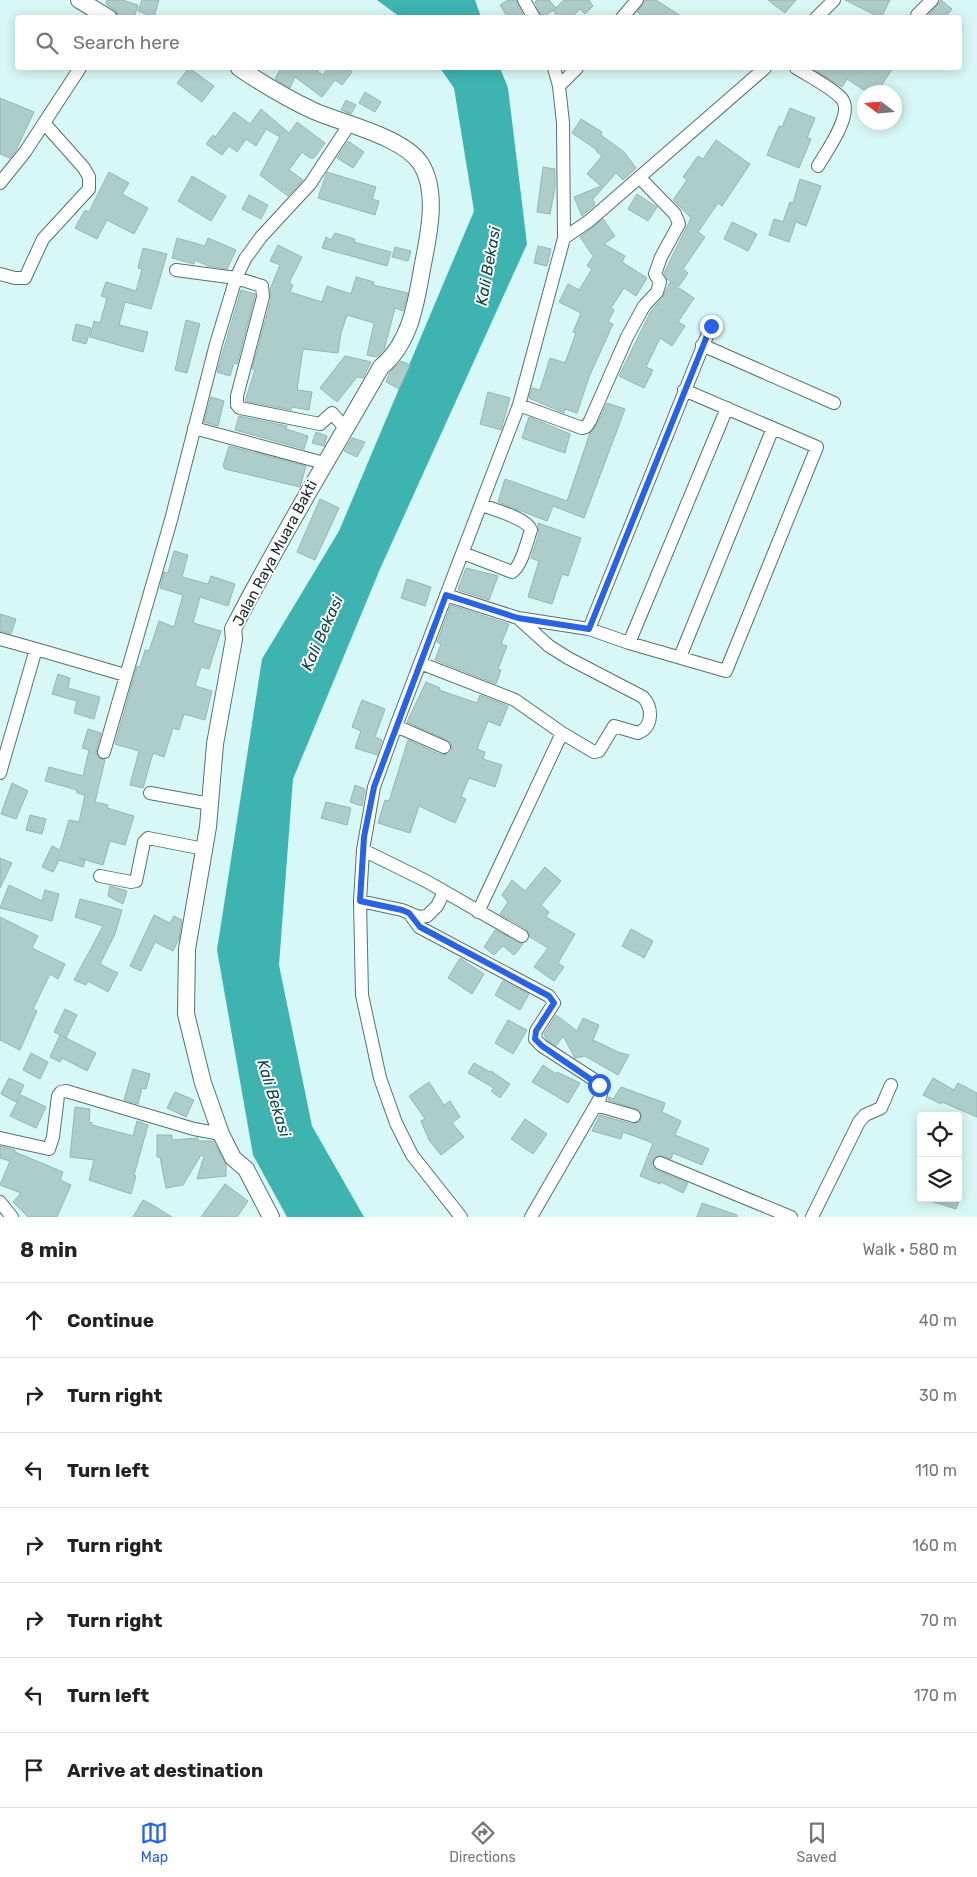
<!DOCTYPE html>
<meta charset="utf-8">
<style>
:root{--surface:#fff;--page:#f6f6f6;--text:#222;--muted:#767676;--line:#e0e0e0;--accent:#2563eb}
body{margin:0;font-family:Rubik,sans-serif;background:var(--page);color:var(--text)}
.controls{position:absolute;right:15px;bottom:15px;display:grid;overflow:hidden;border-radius:5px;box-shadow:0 2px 12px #0003}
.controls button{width:45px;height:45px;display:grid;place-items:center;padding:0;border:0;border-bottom:1px solid var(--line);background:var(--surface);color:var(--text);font:25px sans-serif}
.compass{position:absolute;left:857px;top:85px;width:45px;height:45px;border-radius:50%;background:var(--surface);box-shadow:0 2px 12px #0003;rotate:286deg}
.stop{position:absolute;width:15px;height:15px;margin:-11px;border:4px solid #2563eb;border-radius:50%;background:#fff}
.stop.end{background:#2563eb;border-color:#fff;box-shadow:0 1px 5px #0008}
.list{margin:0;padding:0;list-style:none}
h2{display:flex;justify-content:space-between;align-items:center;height:65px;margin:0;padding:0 20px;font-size:21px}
h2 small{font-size:16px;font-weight:400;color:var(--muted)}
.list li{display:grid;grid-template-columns:32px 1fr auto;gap:15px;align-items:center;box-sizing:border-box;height:75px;padding:0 20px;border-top:1px solid var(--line)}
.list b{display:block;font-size:19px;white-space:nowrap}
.list em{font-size:16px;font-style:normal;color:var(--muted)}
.icon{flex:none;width:28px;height:28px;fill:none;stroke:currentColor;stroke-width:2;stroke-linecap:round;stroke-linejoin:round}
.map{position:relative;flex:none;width:977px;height:1217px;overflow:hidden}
.search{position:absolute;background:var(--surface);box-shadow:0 2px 12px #0003;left:15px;right:15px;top:15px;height:55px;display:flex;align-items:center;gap:12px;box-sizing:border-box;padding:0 18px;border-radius:5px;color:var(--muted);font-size:19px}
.sheet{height:590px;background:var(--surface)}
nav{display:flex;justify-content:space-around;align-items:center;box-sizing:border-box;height:70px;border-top:1px solid var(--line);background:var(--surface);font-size:14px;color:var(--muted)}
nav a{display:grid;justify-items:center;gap:2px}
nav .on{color:var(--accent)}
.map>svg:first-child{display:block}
.water{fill:#3eb4b0}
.building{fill:#adcdcb;stroke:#96b6b5}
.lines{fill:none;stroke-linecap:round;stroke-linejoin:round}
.minor-casing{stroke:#547270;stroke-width:14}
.major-casing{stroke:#547270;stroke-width:18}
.minor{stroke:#fff;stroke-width:12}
.major{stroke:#fff;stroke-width:16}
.route{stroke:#2563eb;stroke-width:6}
.labels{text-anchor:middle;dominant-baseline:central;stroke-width:4;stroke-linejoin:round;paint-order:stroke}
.street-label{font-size:15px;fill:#1c2928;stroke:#fff}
.water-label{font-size:16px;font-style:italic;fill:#104443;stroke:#fff}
</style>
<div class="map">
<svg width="977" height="1217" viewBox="0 0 977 1217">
<rect width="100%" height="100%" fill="#d7f8f6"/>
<path class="water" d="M377,0H475L481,17H400Z
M440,68H500L508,88L527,244L380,569L293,779L279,965L312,1126L364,1217H287L253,1155L217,950L262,659L339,531L474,211L454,88Z"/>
<path class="building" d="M107,0H122L138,5L134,18H119L115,10L106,4Z
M142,0H159L154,17L138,11Z
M508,0H516L524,18H508L500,5Z
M537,0H549L556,8L542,18L535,2Z
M564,0H589L593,6L585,14L580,9L571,18H559L553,11Z
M645,0H656L684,18H645L637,12Z
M768,0H796L785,13Z
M845,0H890L881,18Z
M941,0L952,9L945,18H926Z
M189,68L214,86L202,102L177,83Z
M281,68H313L323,75L328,68H347L352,72L342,85L335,80L322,97L295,77L290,88L275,79Z
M811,68H893L877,92H867L847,79L842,87Z
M365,92L381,102L375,112L359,103Z
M0,98L34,112L16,150L10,158L0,154Z
M346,100L356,105L351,114L341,110Z
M790,108L815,118L807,138L811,139L799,168L767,155L779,126L782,127Z
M261,109L289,133L297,122L325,143L314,158H310L302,152L289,170L303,180L288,196L260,175L280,137L266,129L256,146L246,139L237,152L229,146L222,155L206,144L213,135L215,137L234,112L250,124Z
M581,119L602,132L601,135L624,152L636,168L623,180L616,173L593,199L595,205L582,216L574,197L601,186L587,174L602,156L596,151L597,150L572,133Z
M716,140L750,164L722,206L718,203L698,232L705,237L683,269L688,273L679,286L667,279L664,273L691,218L673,200L687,180L683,177L698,156L703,159Z
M348,141L364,152L353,168L337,158Z
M543,167L555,169V188L550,214L537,212Z
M109,172L129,183L122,194L148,208L134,234L107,220L97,239L75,228L85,210L89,212Z
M327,172L376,187L372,199L379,201L375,215L318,198Z
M192,176L226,196L211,221L178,201Z
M800,179L821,186L806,226L796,222L789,242L769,235L774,219L783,222L790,202L793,203Z
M637,194L657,207L648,221L628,209Z
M249,195L268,205L261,219L242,209Z
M603,219L615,236L604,244L625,256L622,262L647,278L636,296L624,288L611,308L614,310L608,322L613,324L589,377L577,413L565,409L564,413L529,398L532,388L540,390L550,358L565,363L576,333L573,332L581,313L559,302L568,284L579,290L592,269L587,266L593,256L580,237Z
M732,222L757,234L748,251L724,239Z
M335,233L355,239L354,242L391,252L387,266L322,248L326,237L331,240Z
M177,238L205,246L208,238L236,250L227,269L208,266L195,260L194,264L172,258Z
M278,245L302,257L289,283L293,285L290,292L322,302L327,286L351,294L356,277L374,282L373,285L408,293L403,311L395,308L384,350L377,357L367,355L374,323L347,315L341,333L338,353L303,349L297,390L312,392L309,410L292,407L291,410L245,401L255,370L252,369L271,299L270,289L280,265L270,261Z
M538,246L551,249L547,266L534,263Z
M395,247L411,251L408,261L392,257Z
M143,248L167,254L151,309L125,302L119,325L148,332L143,352L90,337L94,321L100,323L107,298L101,296L106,282L136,291L142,269L138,268Z
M670,282L694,298L678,322L685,326L672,346L660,338L646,367L653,370L644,388L619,376L651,311L663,297Z
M241,290L255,294V296L237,364L234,363L230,376L217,372Z
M186,320L200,324L187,373L175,370Z
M76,324L91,328L86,344L72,340Z
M345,356L371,362L363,378L357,377L337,402L320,388Z
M401,361L410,365L399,389L386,382L390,372Z
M488,392L510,398L501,430L480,424Z
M211,397L224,401L218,426L204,422Z
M607,403L625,409L584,518L553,506L547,521L498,502L505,479L567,501L590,433L597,424Z
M239,416L287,426L286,429L308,436L304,449L235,430Z
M529,417L570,434L565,453L522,438Z
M316,432L327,436L324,446L312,443Z
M352,438L365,442L357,457L344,451Z
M229,446L306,466L300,487L225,469L223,466Z
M320,499L339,508L315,560L297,552Z
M538,523L581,538L568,576L562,574L552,604L528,597L539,561L531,558L539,533Z
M174,551L188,555L182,577L208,584L211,576L235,584L228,606L200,597L193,623L221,631L209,669L201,667L195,686L212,691L205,720L184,714L179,730L173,728L164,757L153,753L143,788L130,785L139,751L115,744L137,666L140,667L145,650L149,651L159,621L174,627L183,595L160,588L164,572L168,573Z
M466,568L498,576L489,600L458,590Z
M407,579L431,587L425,606L401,598Z
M451,605L509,624L501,644L507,646L498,669L501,670L496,684L435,660L441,644L437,642Z
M0,614L16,619L11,634L0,631Z
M58,674L70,678L68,688L100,697L94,719L74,713L77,701L52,694Z
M426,682L440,688L439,690L477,703L480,695L508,706L500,726L488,721L477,749L485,752L483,759L502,765L495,787L469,778L461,797L466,799L455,823L419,806L410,833L378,823L385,800L389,801L408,740L441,755L448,754L452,750L451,743L447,740L407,722Z
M362,700L385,709L375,737L382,740L377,755L355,748L361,731L352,727Z
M88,729L101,733L96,753L99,758L105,760L95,802L108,805L107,808L134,816L125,845L110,841L103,865L79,858L85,861L83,867L59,860L53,872L42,867L52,846L60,850L69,820L79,822L85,795L77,793V790L45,781L49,767L83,776L89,750L82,748Z
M12,783L28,791L16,819L1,814Z
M355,785L365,789L362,806L350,802Z
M326,802L351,808L347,825L321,818Z
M30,815L46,819L42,834L26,830Z
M0,858L12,863L0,888Z
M545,867L561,881L541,905L549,912L546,917L575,934L558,963L564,967L554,981L534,967L548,948L530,937L526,929L500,914L508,902L502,895L512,880L525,891Z
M9,885L42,901L45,890L59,894L52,921L0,908Z
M110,886L127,891L123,904L108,896Z
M80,899L122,910L115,934L100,964L118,973L108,992L88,981L86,985L74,980L103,926L75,917Z
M154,915L170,923L174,916L182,920L179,939L173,951L155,942L141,971L130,966Z
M0,917L38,936L32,948L65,964L58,979L50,974L33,1009L37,1011L20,1050L0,1040Z
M631,929L653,941L644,958L622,946Z
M495,930L523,944L514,955L503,946L494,955L484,947Z
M460,958L484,974L472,994L448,978Z
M503,981L529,994L520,1010L495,995Z
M65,1009L77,1015L66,1038L54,1032Z
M556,1015L577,1031L583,1018L599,1025L593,1040L618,1052L629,1055L618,1075L585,1056L575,1058L563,1036L556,1046L547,1040L544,1034Z
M508,1020L527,1030L513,1054L495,1043Z
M60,1035L96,1053L87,1071L62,1058L60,1062L50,1057Z
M31,1053L48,1062L40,1079L23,1070Z
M474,1063L490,1072L491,1071L510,1084L500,1098L491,1091L494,1088L468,1073Z
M543,1065L556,1074L557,1072L580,1083L568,1103L532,1082Z
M133,1069L150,1074L146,1089L142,1088L138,1104L124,1100Z
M9,1078L24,1085L16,1102L1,1094Z
M933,1078L954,1090L958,1083L977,1093V1117L942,1102L941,1104L923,1095Z
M429,1082L444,1105L450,1101L460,1117L452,1123L464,1137L441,1155L429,1140L421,1121L425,1119L409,1096Z
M621,1087L665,1103L662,1112L681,1121L675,1135L709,1149L702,1165L673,1153L671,1159L659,1155L653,1159L652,1165L656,1170L688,1183L683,1193L661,1182L660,1184L640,1176L653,1143L623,1132L621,1139L592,1131L600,1115L632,1124L640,1121L642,1115L639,1110L608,1100L609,1097L613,1099Z
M175,1092L194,1100L186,1117L167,1108Z
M21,1095L46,1107L36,1128L10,1116Z
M75,1107L90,1109L89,1122L92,1123V1125L133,1136L137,1121L148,1125L134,1175L136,1176L131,1194L89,1180L94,1160L70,1157Z
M525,1119L547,1134L533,1154L511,1139Z
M157,1135H172V1140L198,1138V1141H213L226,1164V1176L197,1179L204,1156L201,1155L183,1185L166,1188L160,1157H157Z
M0,1146L15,1150V1152L63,1172L60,1180L71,1185L57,1217H28L13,1202L21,1193L0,1185L10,1161L0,1158Z
M225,1184L248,1201L237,1217H201Z
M927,1198H960L956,1209L927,1200Z
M143,1200L149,1203L172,1217H133Z
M702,1203L737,1215V1217H697Z"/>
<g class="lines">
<defs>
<path id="minor" d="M524,0L534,18
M917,15L932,0
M622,18L637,0
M816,18L834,0
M796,68C809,76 833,88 842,99C854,114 826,152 818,166
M559,86L577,68
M0,183L25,152L80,68
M564,238L589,221L765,68
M176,270L236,278L262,286L263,297L237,396V405L240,408L320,424L332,413L345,428
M0,274L15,278H25L43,239L89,189V177L84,168L44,123
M702,345L834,403
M519,405L582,428L586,427L590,421L627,337L644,306L657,292L660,282L655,274L661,257L679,224L675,214L639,177
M194,428L324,463
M463,553L512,572C522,566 527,541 531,530C527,518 494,510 482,505
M518,618L589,629L629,643L726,671L817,447L684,390
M589,629L711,326
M0,639L36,649
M629,643L727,408
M680,657L773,428
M420,663L515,700L562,733L594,752L599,751L614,726L638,733C653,727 653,708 643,697L568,658L549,646L518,618L446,595
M396,726L444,747
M104,752L171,520L216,344L236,278L245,259L261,237L310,184L349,125
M0,773L36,649L125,675
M150,793L210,804
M363,850L426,881L522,936
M100,876L131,882L136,881L144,842L148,838L204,849
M360,901L402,910L409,913L419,927L549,996L554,1003L536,1031L535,1039L542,1046L593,1079L602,1090L600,1098L531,1217
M478,912L562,733
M409,913L419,917L427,916L437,906L444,892
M596,1105L634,1116
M0,1138L49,1149L53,1137L58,1096L61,1092L66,1091L194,1129L221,1134
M660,1163L791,1217
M0,1202L12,1217
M461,1217L412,1155L396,1123L380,1078L362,995L360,901L363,850L374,787L396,726L519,405L564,238L563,123L559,86L554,68
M812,1217L859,1122L865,1115L881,1108L891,1085"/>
<path id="major" d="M79,0L109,18
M239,68C263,84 288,99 314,111C344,124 404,137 421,164C439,193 428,238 422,269C416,304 410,343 381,367C331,455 279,539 233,629L234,639L215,744L208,827L187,949L186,1014L203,1083L221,1134L233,1158L246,1169L271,1217"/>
</defs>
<use href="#minor" class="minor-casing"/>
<use href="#major" class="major-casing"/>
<use href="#minor" class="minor"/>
<use href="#major" class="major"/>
</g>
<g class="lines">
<path class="route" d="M599,1085L542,1046L535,1039L536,1031L554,1003L549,996L420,927L409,913L402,910L360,901L364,837L374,787L446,595L518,618L589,629L711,326"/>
</g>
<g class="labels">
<g class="street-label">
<text transform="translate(275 553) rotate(-62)">Jalan Raya Muara Bakti</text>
</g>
<g class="water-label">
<text transform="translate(488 266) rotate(-80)">Kali Bekasi</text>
<text transform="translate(322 633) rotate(-66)">Kali Bekasi</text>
<text transform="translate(274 1098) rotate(73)">Kali Bekasi</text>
</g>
</g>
</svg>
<div class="controls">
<button><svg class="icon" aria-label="locate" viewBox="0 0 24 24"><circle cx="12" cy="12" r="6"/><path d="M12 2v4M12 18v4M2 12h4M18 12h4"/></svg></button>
<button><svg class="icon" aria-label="layers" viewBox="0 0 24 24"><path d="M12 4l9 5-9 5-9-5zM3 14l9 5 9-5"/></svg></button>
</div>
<svg class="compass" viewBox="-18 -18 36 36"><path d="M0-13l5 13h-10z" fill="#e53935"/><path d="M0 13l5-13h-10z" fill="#767676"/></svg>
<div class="stop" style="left:599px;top:1085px"></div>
<div class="stop end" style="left:711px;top:326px"></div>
<div class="search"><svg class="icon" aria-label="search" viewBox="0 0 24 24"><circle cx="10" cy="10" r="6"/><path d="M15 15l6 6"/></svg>Search here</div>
</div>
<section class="sheet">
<h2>8 min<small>Walk · 580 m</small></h2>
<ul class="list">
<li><svg class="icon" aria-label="ahead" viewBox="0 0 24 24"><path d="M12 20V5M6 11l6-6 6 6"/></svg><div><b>Continue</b></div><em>40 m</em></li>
<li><svg class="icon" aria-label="right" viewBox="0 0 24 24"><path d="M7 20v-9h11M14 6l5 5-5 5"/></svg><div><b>Turn right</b></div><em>30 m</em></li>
<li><svg class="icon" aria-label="left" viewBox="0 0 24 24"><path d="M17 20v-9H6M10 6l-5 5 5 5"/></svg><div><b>Turn left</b></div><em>110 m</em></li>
<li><svg class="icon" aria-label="right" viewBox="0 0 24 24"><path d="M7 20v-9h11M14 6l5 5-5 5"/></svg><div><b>Turn right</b></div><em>160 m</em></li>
<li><svg class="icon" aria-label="right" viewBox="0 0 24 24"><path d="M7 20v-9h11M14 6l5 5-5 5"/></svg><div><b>Turn right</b></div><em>70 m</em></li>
<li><svg class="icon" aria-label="left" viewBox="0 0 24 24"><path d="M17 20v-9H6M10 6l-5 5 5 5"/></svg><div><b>Turn left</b></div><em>170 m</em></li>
<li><svg class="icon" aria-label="arrive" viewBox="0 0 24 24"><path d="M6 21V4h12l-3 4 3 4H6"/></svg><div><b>Arrive at destination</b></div></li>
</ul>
</section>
<nav>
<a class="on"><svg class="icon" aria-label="map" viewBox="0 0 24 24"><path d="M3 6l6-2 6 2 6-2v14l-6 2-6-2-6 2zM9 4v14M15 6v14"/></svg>Map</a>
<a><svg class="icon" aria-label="directions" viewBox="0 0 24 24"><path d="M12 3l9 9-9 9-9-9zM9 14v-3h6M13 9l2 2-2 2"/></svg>Directions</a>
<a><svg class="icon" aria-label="saved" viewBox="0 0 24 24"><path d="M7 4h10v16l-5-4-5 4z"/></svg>Saved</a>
</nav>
